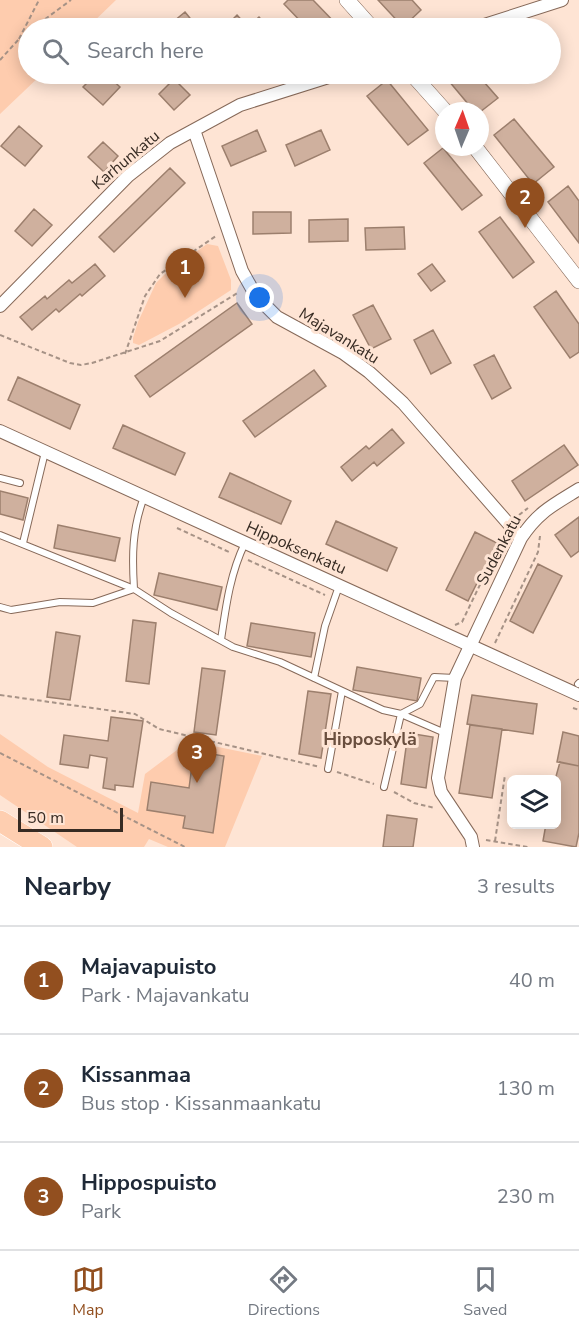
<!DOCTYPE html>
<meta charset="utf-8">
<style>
:root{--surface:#fff;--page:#f6f6f7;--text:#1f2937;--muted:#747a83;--line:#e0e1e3;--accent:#924f1f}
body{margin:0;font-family:"Nunito Sans",sans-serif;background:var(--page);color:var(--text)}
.controls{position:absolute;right:18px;bottom:18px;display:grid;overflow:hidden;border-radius:9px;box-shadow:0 3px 15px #0003}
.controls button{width:54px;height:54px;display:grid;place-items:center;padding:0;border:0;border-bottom:2px solid var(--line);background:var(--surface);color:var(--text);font:30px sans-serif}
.compass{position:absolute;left:435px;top:102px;width:54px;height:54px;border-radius:50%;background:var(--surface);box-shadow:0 3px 15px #0003;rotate:2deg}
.scale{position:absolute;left:18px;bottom:15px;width:105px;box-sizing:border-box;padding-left:6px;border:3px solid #372b23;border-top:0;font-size:16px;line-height:21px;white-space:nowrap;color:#372b23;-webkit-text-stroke:4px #fee4d4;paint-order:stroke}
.you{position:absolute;left:260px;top:298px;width:21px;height:21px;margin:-15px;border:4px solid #fff;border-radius:50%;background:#1a73e8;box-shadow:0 0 0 9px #1a73e833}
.badge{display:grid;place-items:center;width:39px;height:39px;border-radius:50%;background:var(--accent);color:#fff;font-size:20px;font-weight:700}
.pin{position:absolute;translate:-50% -50px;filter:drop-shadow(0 2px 3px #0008)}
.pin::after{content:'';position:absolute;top:32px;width:21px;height:18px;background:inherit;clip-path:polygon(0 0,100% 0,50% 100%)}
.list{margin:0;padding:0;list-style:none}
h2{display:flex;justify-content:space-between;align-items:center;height:78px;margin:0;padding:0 24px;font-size:26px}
h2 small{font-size:20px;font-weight:400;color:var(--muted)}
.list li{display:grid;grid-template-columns:39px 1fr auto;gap:18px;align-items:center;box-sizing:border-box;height:108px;padding:0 24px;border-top:2px solid var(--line)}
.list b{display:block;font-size:22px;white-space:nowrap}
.list p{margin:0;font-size:20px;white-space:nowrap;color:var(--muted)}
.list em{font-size:20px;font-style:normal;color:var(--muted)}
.icon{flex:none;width:33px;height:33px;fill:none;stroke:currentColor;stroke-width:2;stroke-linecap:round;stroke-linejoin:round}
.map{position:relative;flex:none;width:579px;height:847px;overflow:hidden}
.search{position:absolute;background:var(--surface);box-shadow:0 3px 15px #0003;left:18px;right:18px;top:18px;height:66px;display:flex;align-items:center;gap:15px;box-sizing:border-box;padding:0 21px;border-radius:33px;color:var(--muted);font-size:22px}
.sheet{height:402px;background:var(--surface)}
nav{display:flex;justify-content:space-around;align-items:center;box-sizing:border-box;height:84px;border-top:2px solid var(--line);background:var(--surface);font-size:16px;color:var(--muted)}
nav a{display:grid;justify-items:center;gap:3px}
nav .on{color:var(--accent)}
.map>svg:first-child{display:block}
.green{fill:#feccae}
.building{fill:#cfb09e;stroke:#9c7f6d;stroke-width:1.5}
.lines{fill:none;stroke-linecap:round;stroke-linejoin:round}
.service-casing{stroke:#866959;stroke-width:8}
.minor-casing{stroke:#866959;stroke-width:14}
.tertiary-casing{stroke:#866959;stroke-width:16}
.trunk-casing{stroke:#fff;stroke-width:22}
.path{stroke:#a69286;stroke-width:2;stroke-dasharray:4.5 3;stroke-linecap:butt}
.service{stroke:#fff;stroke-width:6}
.minor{stroke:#fff;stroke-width:12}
.tertiary{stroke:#fff;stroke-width:15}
.trunk{stroke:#feceb0;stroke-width:21}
.labels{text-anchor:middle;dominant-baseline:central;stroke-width:6;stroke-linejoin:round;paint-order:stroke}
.street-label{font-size:16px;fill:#372b23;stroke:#fee4d4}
.neighbourhood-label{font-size:18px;font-weight:bold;fill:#694e3e;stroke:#fee4d4}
</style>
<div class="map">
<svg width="579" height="847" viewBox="0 0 579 847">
<rect width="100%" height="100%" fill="#fee4d4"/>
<path class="green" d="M0,0H116L87,28H28V74H42L0,114Z
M207,244L218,246L231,280V290L179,324L139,345L133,343V338L138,322L156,283L164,275Z
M0,734L48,767L138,813L145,774L189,741L262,756L225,847H168L149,839L144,847H77L0,795Z"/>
<path class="building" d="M288,0H313L340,28H307L284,4Z
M378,0H412L421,10L403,27Z
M185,12L198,28H170L168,26Z
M237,15L248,27L259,17L269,28H230L227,25Z
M96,74H106L120,87L103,105L83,87Z
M443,74H477L498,98L480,112L474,111Z
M174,79L190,95L174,110L159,94Z
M387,80L428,130L408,145L367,96Z
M514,119L554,167L533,184L494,135Z
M19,126L42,146L25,166L1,146Z
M257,130L266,151L231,166L222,146Z
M321,130L330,150L295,166L286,145Z
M103,142L118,156L104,172L88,157Z
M443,148L482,195L462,210L424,163Z
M170,168L185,183L114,252L99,237Z
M568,186L579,201V243L548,202Z
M34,209L52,225L32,246L15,231Z
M253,212H291V233L253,234Z
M500,217L534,262L513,278L479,232Z
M348,219V241L309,242V220Z
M404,227L405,249L366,250L365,228Z
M95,264L105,276L82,296L80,294L59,312L56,309L32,330L20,317L45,296L47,299L69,280L72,283Z
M432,264L445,281L431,291L418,274Z
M556,291L579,324V352L570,358L534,307Z
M237,303L252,324L150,397L135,376Z
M373,305L391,339L371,349L353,315Z
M433,330L451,363L431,374L414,340Z
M494,355L511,388L492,399L474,365Z
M314,370L326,386L255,437L243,421Z
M18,377L80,405L70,429L8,400Z
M123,425L185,453L175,475L113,448Z
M392,429L404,443L377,466L374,462L352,481L341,467L366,446L369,449Z
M564,445L578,465L525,501L512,481Z
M230,473L291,501L281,524L219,497Z
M0,491L28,498L23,520L0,514Z
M579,517V551L571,557L555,535Z
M336,521L397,548L387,571L326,544Z
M58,525L120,538L115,561L54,548Z
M475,532L497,543L468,601L446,590Z
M538,564L562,576L533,633L510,621Z
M159,573L222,587L217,610L154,595Z
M133,620L156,623L149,684L126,681Z
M251,623L315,633L311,657L247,646Z
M56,632L80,636L70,700L47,697Z
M357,667L421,678L417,701L353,690Z
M202,668L225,671L216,735L194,732Z
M308,691L331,694L321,758L299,754Z
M472,695L537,704L533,734L467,724Z
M111,717L143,721L133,787L115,785V790L103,788L107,758L90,755L88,768L60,764L64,735L108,741Z
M470,725L502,729L492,798L459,793Z
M563,732L579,736V766L557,762Z
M408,733L433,737L426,788L401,784Z
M194,751L224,756L213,833L183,828L185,816L147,810L151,782L189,788Z
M560,762L579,766V833L576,847L543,841L546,824H556V780H555Z
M387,815L417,819L413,847H383Z"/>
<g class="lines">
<defs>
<path id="service" d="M0,478L20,483
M0,535L134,589L171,613L233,647L280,662L383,710L401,714L445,733
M23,543L45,452
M134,589C132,556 132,529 144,497
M0,607L11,610L60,602L93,603L134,589
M221,640C226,606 230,574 245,543
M314,678L325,626L339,586
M578,684L579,683
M328,769L342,691
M384,787L401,714L420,704L434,677L455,678"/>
<path id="minor" d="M475,28L562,0
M194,130L242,271L256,296L277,317L343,353L369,372L403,403L521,538
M0,306L128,176L170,143L240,105L338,74
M0,431L579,695
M473,847L471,837L441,792L438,778L455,678L521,538C538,512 553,505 579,489"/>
<path id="tertiary" d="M347,0L372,28
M412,74L445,111
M475,147L579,281"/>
<path id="trunk" d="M0,821L42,847"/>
</defs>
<use href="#service" class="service-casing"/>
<use href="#minor" class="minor-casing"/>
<use href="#tertiary" class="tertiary-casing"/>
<use href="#trunk" class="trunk-casing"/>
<path class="path" d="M33,28L71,0
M19,39L39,0
M0,60L19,39L28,32
M0,335L70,363L81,365L92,363L160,341L239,292
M125,354L145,296L160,274L216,236
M519,515L528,508
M177,528L229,552
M248,560L325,595
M455,625L462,622L503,537
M495,643L538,552L540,536
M0,695L135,714L159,729L320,767
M573,708L579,710
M0,753L185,847
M337,772L374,784
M394,792L414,803L435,808
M486,840L528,847
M495,841L505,775"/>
<use href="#service" class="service"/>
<use href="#minor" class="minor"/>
<use href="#tertiary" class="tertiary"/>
<use href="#trunk" class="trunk"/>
</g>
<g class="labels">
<g class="street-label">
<text transform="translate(126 160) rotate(-40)">Karhunkatu</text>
<text transform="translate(339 336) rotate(32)">Majavankatu</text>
<text transform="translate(296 548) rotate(24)">Hippoksenkatu</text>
<text transform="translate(499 550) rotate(-62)">Sudenkatu</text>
</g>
<g class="neighbourhood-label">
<text x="370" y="739">Hipposkylä</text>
</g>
</g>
</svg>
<div class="controls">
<button><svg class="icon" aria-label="layers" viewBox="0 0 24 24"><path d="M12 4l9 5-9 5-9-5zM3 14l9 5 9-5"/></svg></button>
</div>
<svg class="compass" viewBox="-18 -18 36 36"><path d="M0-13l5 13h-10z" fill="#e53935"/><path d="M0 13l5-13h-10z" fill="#747a83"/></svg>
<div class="scale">50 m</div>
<div class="you"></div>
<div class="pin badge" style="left:185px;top:298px">1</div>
<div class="pin badge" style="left:525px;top:228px">2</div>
<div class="pin badge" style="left:197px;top:783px">3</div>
<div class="search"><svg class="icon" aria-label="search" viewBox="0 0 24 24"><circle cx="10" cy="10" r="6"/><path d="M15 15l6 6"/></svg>Search here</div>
</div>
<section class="sheet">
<h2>Nearby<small>3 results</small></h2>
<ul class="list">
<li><span class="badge">1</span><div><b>Majavapuisto</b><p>Park · Majavankatu</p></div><em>40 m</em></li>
<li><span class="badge">2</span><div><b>Kissanmaa</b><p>Bus stop · Kissanmaankatu</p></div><em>130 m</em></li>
<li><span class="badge">3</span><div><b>Hippospuisto</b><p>Park</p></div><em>230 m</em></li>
</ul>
</section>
<nav>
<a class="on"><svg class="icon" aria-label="map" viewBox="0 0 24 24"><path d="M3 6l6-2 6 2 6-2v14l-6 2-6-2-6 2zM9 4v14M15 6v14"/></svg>Map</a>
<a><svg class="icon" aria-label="directions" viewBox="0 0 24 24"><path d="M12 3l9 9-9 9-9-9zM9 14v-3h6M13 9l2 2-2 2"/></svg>Directions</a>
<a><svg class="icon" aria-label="saved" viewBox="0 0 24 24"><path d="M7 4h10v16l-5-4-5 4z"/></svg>Saved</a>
</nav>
